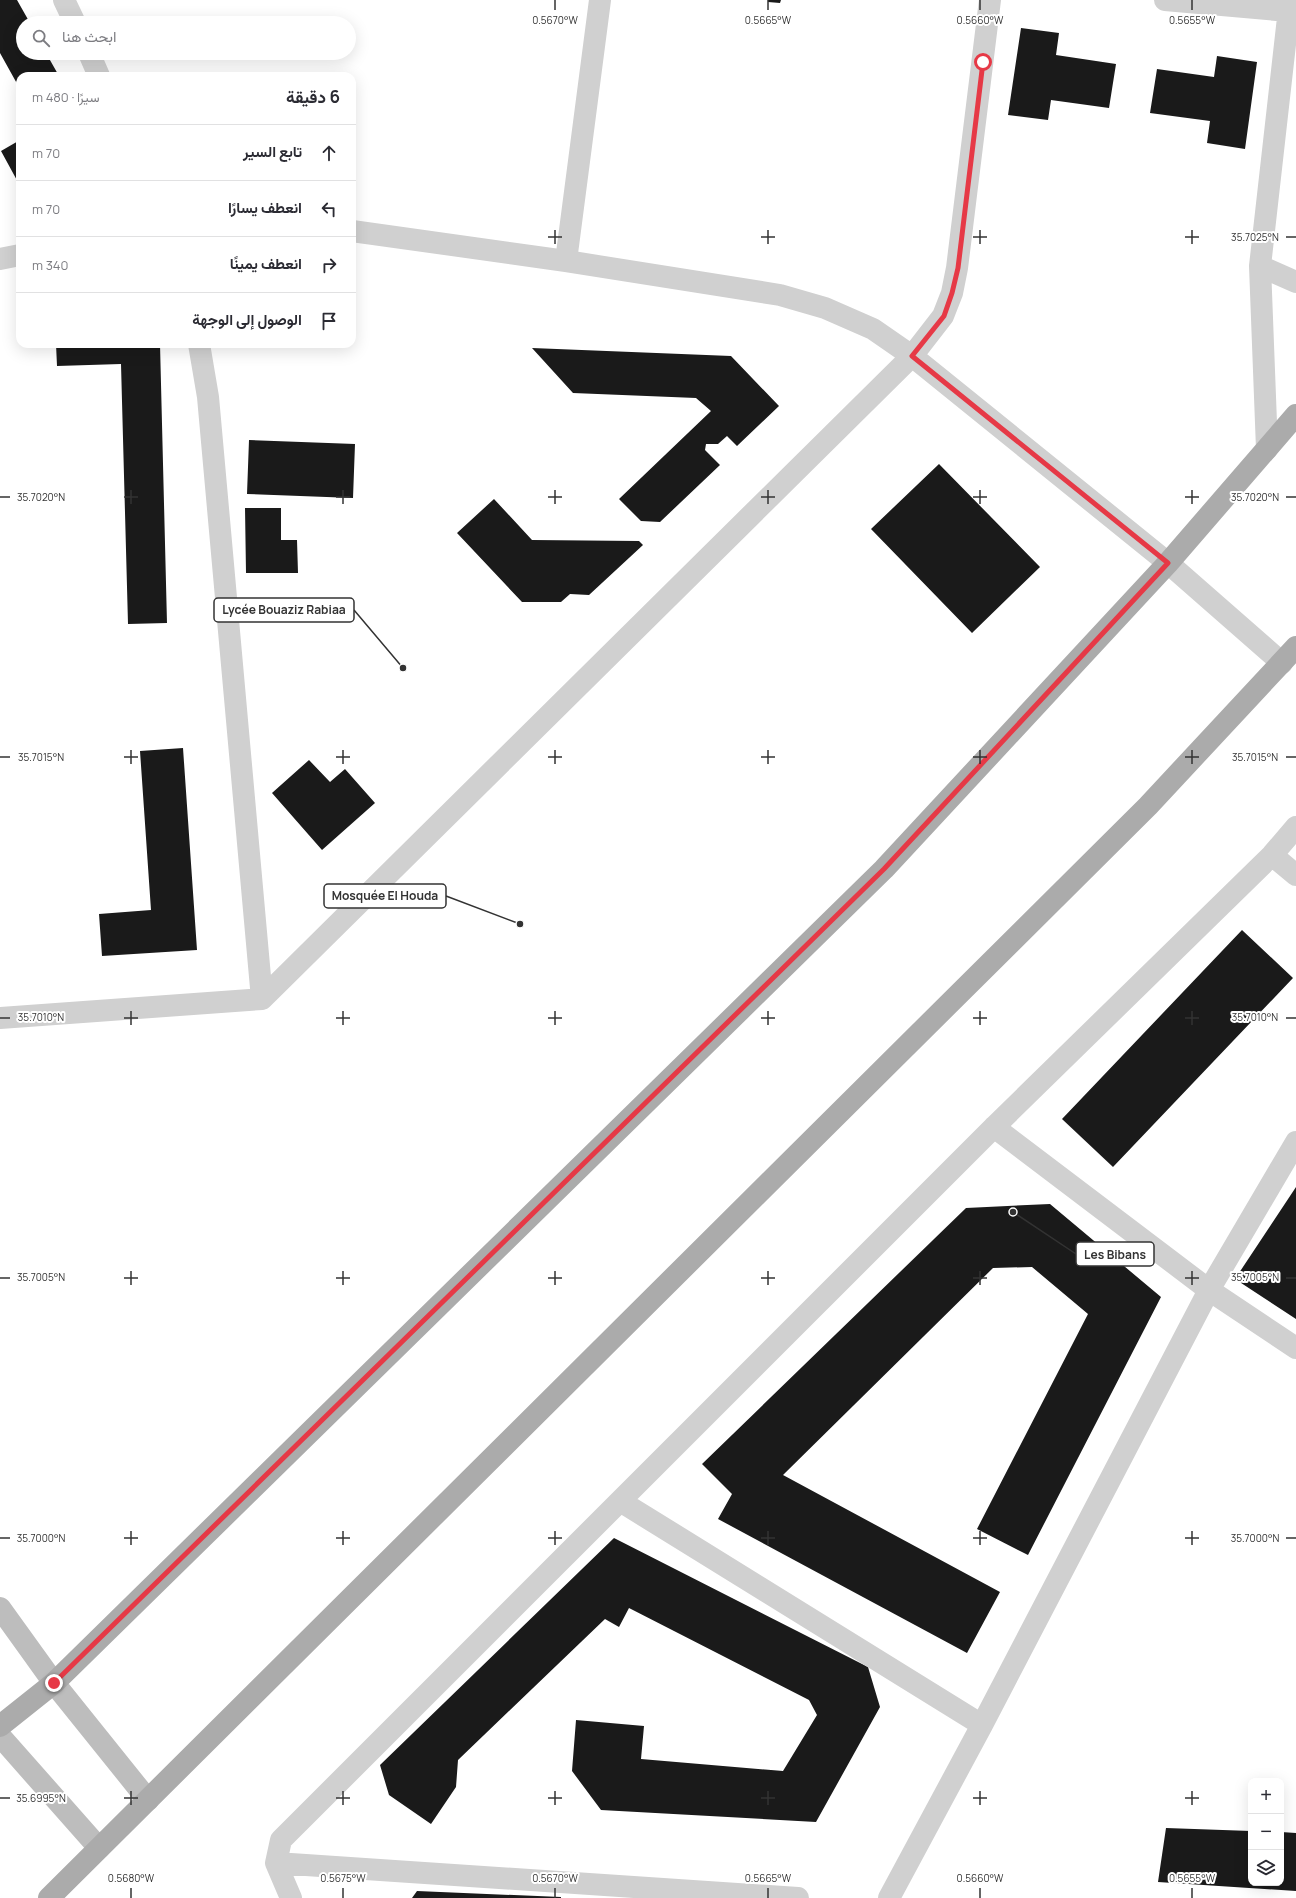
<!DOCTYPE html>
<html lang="ar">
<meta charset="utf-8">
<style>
:root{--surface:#fff;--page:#f7f7f7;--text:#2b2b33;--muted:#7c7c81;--line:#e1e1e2}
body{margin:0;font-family:Manrope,Vazirmatn,sans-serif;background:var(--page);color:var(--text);direction:rtl}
.controls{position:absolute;right:12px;bottom:12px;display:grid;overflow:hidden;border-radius:8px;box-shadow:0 4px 16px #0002}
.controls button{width:36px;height:36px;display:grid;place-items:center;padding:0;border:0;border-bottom:1px solid var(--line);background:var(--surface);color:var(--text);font:20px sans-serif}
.stop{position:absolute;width:12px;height:12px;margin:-9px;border:3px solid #e63946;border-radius:50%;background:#fff}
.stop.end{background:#e63946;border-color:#fff;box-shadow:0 1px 4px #0008}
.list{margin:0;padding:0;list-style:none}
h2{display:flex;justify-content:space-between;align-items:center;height:52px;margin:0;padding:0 16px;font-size:17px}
h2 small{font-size:13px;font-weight:400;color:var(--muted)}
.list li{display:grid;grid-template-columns:26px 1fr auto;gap:12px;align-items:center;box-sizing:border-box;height:56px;padding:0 16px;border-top:1px solid var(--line)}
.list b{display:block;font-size:15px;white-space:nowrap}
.list em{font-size:13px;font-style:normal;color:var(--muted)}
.icon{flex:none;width:22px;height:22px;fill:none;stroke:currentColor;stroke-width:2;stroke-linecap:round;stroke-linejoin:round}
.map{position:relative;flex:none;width:1296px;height:1898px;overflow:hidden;direction:ltr}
.search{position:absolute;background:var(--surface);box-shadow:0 4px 16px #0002;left:16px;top:16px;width:340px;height:44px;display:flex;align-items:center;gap:10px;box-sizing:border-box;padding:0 14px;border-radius:22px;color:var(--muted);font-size:15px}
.panel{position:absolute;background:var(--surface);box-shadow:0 4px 16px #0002;left:16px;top:72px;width:340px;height:276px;border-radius:12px;direction:rtl}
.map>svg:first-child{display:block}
.building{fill:#1a1a1a}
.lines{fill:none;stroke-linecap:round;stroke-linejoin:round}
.minor{stroke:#d0d0d0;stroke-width:22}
.secondary{stroke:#bdbdbd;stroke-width:22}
.primary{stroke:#ababab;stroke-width:22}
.route{stroke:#e63946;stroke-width:5}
.ticks{fill:none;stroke:#333;stroke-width:1.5}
.ticks-label{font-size:10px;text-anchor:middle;fill:#333;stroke:#fff;stroke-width:4;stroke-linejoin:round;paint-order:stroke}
.leader{fill:none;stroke:#333;stroke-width:1.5}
.callout-dot{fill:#333;stroke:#fff;stroke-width:1.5}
.callout{fill:#fff;stroke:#333;stroke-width:1.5}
.callout-label{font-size:12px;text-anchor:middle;font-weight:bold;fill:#333}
</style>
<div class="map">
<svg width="1296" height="1898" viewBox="0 0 1296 1898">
<rect width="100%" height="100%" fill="#fff"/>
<path class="building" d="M0,0H17L30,23H23V53H46L59,76H20V89L0,53Z
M768,0H781L780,3L768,2Z
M1021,28L1059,33L1056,55L1116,64L1109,108L1051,100L1048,120L1008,115Z
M1217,56L1257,62L1245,149L1207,143L1210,121L1150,113L1157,69L1214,77Z
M20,140V184H19L1,151Z
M56,344H160L167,623L128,624L121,364L57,366Z
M532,348L731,356L779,406L737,446L727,436L718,444H706L705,450L720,465L660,522L641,521L619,499L711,411L696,398L573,393Z
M249,440L355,444L353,498L247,494Z
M939,464L1040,567L972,633L871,529Z
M494,499L532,540L639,541L643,545L589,595L570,594L561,602H522L457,533Z
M245,508H281V540H297L298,573H246Z
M183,748L197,950L102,956L99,914L151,910L140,751Z
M309,760L330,782L345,769L375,803L322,850L272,793Z
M1242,930L1293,978L1113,1167L1062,1119Z
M1296,1187V1319L1235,1279Z
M1050,1204L1161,1297L1028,1555L977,1529L1088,1314L1032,1267L993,1268L783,1475L1000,1592L967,1653L718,1519L732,1494L702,1464L966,1208Z
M614,1538L868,1667L880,1707L816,1822L601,1810L572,1771L576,1720L644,1726L641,1759L783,1771L817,1715L809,1700L629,1608L619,1627L605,1619L458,1760L456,1787L431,1824L389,1795L380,1765Z
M1166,1828L1251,1831V1883H1281V1832L1296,1833V1891L1158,1882Z
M417,1891L561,1897V1898H412Z"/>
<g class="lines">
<path class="minor" d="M64,0L75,23
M1165,0L1288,11
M89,53L99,76
M352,231L566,261L780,295L825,308L873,329L912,356L1168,563L1282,663
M0,259L20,255
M566,261L600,0
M1260,266L1296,282
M199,344L208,397L262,999
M1267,449L1260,266L1290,0
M1272,855L1296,875
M0,1018L262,999L912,356L943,316L952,293L957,268L990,0
M994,1127L1209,1290L1296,1348
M620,1501L982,1725
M276,1863L798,1898
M291,1898L276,1863L281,1840L994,1127L1272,855L1296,827
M889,1898L982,1725L1209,1290L1296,1142"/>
<path class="secondary" d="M0,1608L54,1683L148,1800
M0,1736L99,1848"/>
<path class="primary" d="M0,1726L54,1683L884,869L1168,563L1296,415
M49,1898L1148,806L1296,647"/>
</g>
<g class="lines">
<path class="route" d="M54,1683L884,869L1168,563L912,356L944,316L952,293L958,268L983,62"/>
</g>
<path class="ticks" d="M555,0V10M768,0V10M980,0V10M1192,0V10M555,230V244M768,230V244M980,230V244M1192,230V244M548,237H562M761,237H775M973,237H987M1185,237H1199M1286,237H1296M131,490V504M343,490V504M555,490V504M768,490V504M980,490V504M1192,490V504M0,497H10M124,497H138M336,497H350M548,497H562M761,497H775M973,497H987M1185,497H1199M1286,497H1296M131,750V764M343,750V764M555,750V764M768,750V764M980,750V764M1192,750V764M0,757H10M124,757H138M336,757H350M548,757H562M761,757H775M973,757H987M1185,757H1199M1286,757H1296M131,1011V1025M343,1011V1025M555,1011V1025M768,1011V1025M980,1011V1025M1192,1011V1025M0,1018H10M124,1018H138M336,1018H350M548,1018H562M761,1018H775M973,1018H987M1185,1018H1199M1286,1018H1296M131,1271V1285M343,1271V1285M555,1271V1285M768,1271V1285M980,1271V1285M1192,1271V1285M0,1278H10M124,1278H138M336,1278H350M548,1278H562M761,1278H775M973,1278H987M1185,1278H1199M1286,1278H1296M131,1531V1545M343,1531V1545M555,1531V1545M768,1531V1545M980,1531V1545M1192,1531V1545M0,1538H10M124,1538H138M336,1538H350M548,1538H562M761,1538H775M973,1538H987M1185,1538H1199M1286,1538H1296M131,1791V1805M343,1791V1805M555,1791V1805M768,1791V1805M980,1791V1805M1192,1791V1805M0,1798H10M124,1798H138M336,1798H350M548,1798H562M761,1798H775M973,1798H987M1185,1798H1199M131,1888V1898M343,1888V1898M555,1888V1898M768,1888V1898M980,1888V1898M1192,1888V1898"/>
<g class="ticks-label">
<text x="555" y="24">0.5670°W</text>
<text x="768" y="24">0.5665°W</text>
<text x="980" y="24">0.5660°W</text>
<text x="1192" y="24">0.5655°W</text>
<text x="1255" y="241">35.7025°N</text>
<text x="41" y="501">35.7020°N</text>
<text x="1255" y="501">35.7020°N</text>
<text x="41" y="761">35.7015°N</text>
<text x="1255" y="761">35.7015°N</text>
<text x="41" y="1021">35.7010°N</text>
<text x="1255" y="1021">35.7010°N</text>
<text x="41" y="1281">35.7005°N</text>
<text x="1255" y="1281">35.7005°N</text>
<text x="41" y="1542">35.7000°N</text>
<text x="1255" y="1542">35.7000°N</text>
<text x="41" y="1802">35.6995°N</text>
<text x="131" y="1882">0.5680°W</text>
<text x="343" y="1882">0.5675°W</text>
<text x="555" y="1882">0.5670°W</text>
<text x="768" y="1882">0.5665°W</text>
<text x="980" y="1882">0.5660°W</text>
<text x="1192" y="1882">0.5655°W</text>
</g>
<path class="leader" d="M403 668L354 610M520 924L446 896M1013 1212L1076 1254"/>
<g class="callout-dot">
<circle cx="403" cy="668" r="4"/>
<circle cx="520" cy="924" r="4"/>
<circle cx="1013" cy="1212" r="4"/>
</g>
<g class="callout">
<rect x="214" y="598" width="140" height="24" rx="4"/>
<rect x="324" y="884" width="122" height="24" rx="4"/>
<rect x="1076" y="1242" width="78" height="24" rx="4"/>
</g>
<g class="callout-label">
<text x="284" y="614">Lycée Bouaziz Rabiaa</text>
<text x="385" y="900">Mosquée El Houda</text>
<text x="1115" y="1259">Les Bibans</text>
</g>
</svg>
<div class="controls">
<button>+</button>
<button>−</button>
<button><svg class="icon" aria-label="layers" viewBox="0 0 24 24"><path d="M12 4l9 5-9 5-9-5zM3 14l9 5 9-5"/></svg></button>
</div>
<div class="stop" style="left:983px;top:62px"></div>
<div class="stop end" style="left:54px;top:1683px"></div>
<div class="search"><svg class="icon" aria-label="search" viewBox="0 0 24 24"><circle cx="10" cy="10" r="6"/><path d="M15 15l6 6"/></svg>ابحث هنا</div>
<section class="panel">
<h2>6 دقيقة<small>سيرًا · 480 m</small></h2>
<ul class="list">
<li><svg class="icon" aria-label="ahead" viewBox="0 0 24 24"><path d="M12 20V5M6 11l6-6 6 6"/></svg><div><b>تابع السير</b></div><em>70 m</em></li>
<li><svg class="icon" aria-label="left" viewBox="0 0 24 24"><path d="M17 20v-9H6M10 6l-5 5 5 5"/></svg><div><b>انعطف يسارًا</b></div><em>70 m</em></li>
<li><svg class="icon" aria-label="right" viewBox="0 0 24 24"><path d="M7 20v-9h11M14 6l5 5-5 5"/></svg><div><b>انعطف يمينًا</b></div><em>340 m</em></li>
<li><svg class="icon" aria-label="arrive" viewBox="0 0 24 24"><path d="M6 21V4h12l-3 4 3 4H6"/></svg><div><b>الوصول إلى الوجهة</b></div></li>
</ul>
</section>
</div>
